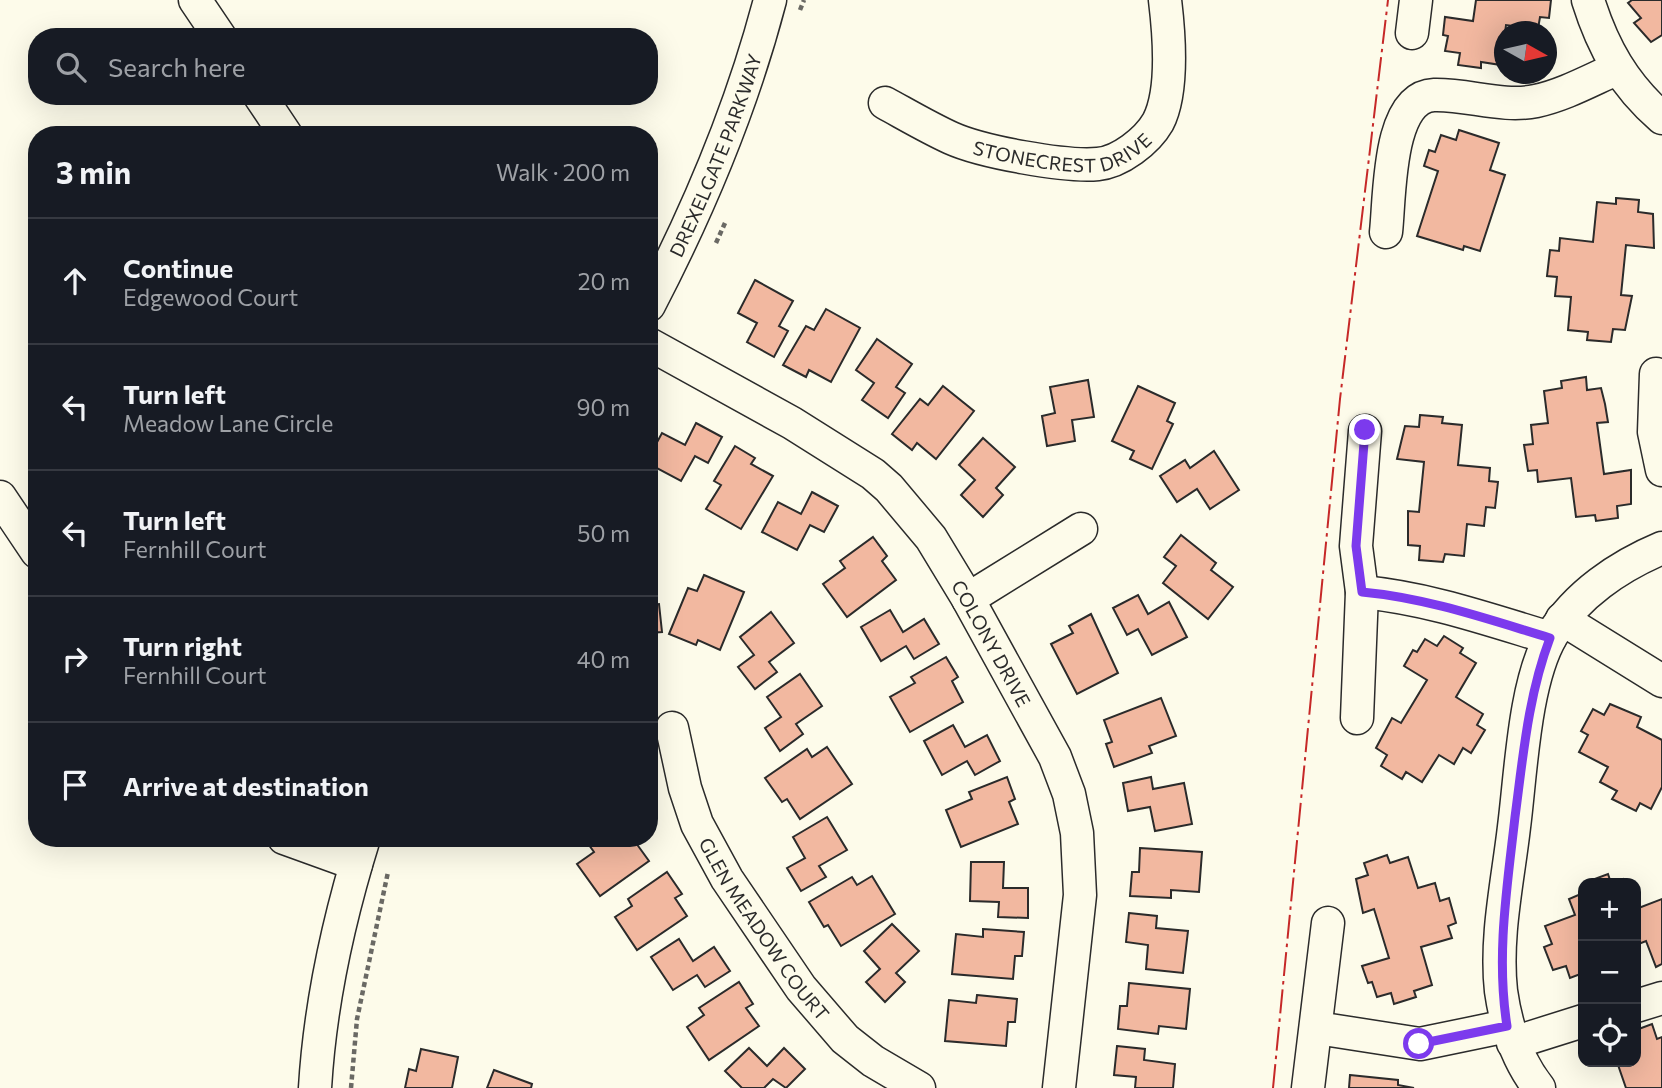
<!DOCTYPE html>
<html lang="en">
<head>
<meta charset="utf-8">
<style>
	:root { --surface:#171b24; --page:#20242c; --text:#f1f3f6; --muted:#9ea1a6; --line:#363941 }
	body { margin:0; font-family:Commissioner,sans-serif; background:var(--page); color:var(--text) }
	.controls { position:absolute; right:21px; bottom:21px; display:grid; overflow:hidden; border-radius:14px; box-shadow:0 7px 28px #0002 }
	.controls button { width:63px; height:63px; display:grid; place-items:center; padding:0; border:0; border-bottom:2px solid var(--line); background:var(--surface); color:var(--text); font:35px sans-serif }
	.compass { position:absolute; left:1494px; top:21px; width:63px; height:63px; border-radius:50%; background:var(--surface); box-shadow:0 7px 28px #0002; rotate:98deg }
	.stop { position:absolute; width:21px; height:21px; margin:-16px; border:5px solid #7c3aed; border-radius:50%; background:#fff }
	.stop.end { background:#7c3aed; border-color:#fff; box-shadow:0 2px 7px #0008 }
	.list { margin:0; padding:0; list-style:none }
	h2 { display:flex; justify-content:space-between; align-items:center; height:91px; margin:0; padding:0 28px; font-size:30px }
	h2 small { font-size:23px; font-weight:400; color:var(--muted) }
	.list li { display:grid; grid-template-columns:46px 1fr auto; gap:21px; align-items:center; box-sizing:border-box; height:126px; padding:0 28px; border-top:2px solid var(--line) }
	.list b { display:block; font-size:26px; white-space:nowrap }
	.list p { margin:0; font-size:23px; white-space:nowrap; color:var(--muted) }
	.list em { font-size:23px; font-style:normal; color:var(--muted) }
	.icon { flex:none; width:38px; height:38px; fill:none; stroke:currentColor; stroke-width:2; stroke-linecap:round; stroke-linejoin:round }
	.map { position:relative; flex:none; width:1662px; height:1088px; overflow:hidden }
	.search { position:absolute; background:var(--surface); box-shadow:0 7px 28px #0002; left:28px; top:28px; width:630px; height:77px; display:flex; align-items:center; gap:18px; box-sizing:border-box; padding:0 24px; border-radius:28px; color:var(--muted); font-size:26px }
	.panel { position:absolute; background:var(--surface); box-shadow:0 7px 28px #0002; left:28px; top:126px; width:630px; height:721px; border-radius:28px }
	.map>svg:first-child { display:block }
</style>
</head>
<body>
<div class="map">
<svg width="1662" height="1088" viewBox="0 0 1662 1088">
	<rect width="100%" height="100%" fill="#fdfbea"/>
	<g fill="#f2b8a0" stroke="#2b2b2b" stroke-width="2">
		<polygon points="1476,0 1551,0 1549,18 1540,17 1538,29 1506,25 1501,65 1481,62 1481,68 1458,65 1460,53 1445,51 1448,36 1443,35 1445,17 1473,21"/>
		<polygon points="1632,0 1662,0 1662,35 1651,42 1634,23 1641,18 1628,3"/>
		<polygon points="1459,130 1499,143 1490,170 1505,175 1480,251 1464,246 1463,250 1417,236 1438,171 1424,166 1429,150 1435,152 1441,135 1456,140"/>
		<polygon points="1616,198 1639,200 1638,212 1653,214 1654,248 1626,245 1621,295 1632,296 1625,330 1613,329 1611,342 1587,340 1588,332 1568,330 1571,297 1555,296 1557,277 1547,276 1550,250 1559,251 1560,238 1593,242 1597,202 1616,204"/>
		<polygon points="755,280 793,301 779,326 788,331 774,357 747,342 757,323 738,313"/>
		<polygon points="826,309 860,328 831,382 809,370 806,377 783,365 806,326 814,330"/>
		<polygon points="877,339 912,364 896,387 905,393 888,418 862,400 874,383 856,370"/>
		<polygon points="1586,377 1587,390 1601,388 1605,404 1608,422 1597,423 1604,474 1631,470 1631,504 1617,506 1618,518 1596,521 1595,515 1576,517 1571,478 1538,482 1537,470 1528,471 1524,445 1533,444 1531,425 1548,423 1544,391 1562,388 1561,381"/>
		<polygon points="1088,380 1094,417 1072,420 1075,441 1047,446 1042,416 1055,413 1050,387"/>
		<polygon points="943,386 974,411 936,459 917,443 912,450 892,434 920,399 928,405"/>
		<polygon points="1138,386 1175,403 1167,421 1173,424 1152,469 1130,459 1134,451 1112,441"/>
		<polygon points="1420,415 1443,417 1442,423 1462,425 1458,465 1490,468 1489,481 1498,482 1495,508 1486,507 1484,526 1467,524 1464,556 1445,554 1443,562 1419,560 1420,546 1408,545 1408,511 1419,512 1424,462 1397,459 1405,426 1419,427"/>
		<polygon points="696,423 722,437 708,463 695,456 681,481 649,464 649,457 662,433 685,445"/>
		<polygon points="983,438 1015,467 996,488 1003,495 983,517 961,495 975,480 959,465"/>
		<polygon points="735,446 755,458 751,464 773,476 741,529 706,509 721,485 714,481"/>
		<polygon points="1214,451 1239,490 1210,509 1197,489 1177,502 1160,476 1185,460 1190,468"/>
		<polygon points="812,492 838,506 824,532 810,525 797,550 762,532 778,502 801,514"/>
		<polygon points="1181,535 1216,563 1211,570 1233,587 1208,619 1163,583 1176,566 1164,557"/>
		<polygon points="873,537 887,556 882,561 896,580 847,617 823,584 845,568 840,561"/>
		<polygon points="704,575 744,592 720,650 698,640 696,645 669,634 688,588 697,591"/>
		<polygon points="1138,595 1148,614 1169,602 1187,637 1152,655 1138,629 1127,635 1113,608"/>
		<polygon points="659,604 662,632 649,633 649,605"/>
		<polygon points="890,610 903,632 924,619 939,644 914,659 906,646 881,661 861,627"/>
		<polygon points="771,612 794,643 769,662 777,672 755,689 738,667 754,655 740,637"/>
		<polygon points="1091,614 1118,673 1077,694 1051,644 1073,633 1069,626"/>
		<polygon points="1444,636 1463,648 1460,653 1476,663 1456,697 1483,714 1477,725 1485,730 1471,753 1463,748 1454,764 1439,755 1422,782 1406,772 1402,779 1381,766 1387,755 1376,748 1392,718 1401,723 1427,680 1404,666 1413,650 1417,652 1425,639 1437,646"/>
		<polygon points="946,657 958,677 952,681 963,702 910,732 890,697 915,683 911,677"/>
		<polygon points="800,674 822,706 796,724 803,734 780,751 765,728 781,717 767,697"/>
		<polygon points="1161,698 1176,736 1149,746 1152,753 1114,767 1106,744 1112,742 1104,720"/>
		<polygon points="1610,704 1641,717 1637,727 1662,740 1662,787 1651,809 1640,803 1636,811 1612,799 1617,791 1600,782 1608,767 1579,752 1588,735 1581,731 1593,709 1604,715"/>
		<polygon points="953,725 965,747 987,735 1000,761 975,775 967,761 942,775 924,741"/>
		<polygon points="827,747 852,784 800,819 787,799 782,802 765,778 807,749 812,757"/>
		<polygon points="1007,777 1015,799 1009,802 1018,824 961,847 946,810 972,799 969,792"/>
		<polygon points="1151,777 1153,789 1184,783 1192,824 1155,831 1150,807 1128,811 1123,783"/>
		<polygon points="827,817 847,850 819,866 826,877 801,891 787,868 805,858 793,837"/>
		<polygon points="599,838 642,838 636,843 649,861 600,896 577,864 594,852 589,845"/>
		<polygon points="1140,848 1202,852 1199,892 1171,890 1171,898 1130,896 1132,872 1139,872"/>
		<polygon points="1387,855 1390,863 1408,857 1418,888 1435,883 1440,901 1449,898 1456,923 1448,926 1452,938 1421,947 1432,985 1414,991 1416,997 1394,1004 1391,993 1377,997 1372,982 1368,983 1362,966 1389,958 1374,909 1363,913 1356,879 1368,875 1364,863"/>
		<polygon points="971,862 1004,862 1003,888 1028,888 1028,918 998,917 999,902 970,901"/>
		<polygon points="667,872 682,894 675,898 687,916 637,950 615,917 632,906 628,899"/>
		<polygon points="1608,874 1611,883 1623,879 1625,883 1584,883"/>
		<polygon points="872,876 895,914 841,946 828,925 824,927 809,902 852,877 857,885"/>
		<polygon points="1583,893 1583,973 1570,978 1566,966 1553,970 1544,947 1552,944 1545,926 1575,915 1569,899"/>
		<polygon points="1662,899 1662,964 1656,967 1646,941 1636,945 1636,909"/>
		<polygon points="1129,913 1157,916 1156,928 1188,931 1183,973 1146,969 1148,945 1126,942"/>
		<polygon points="892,924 919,951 896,973 905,982 885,1002 866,982 880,969 864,951"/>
		<polygon points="983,929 1024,932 1022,956 1015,956 1013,979 952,974 956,934 983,937"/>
		<polygon points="679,939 693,961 714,947 730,971 705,987 697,975 673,990 651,957"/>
		<polygon points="739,982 753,1004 746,1008 759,1026 709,1060 687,1027 704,1015 699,1008"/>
		<polygon points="1129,983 1190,989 1186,1029 1159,1026 1158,1034 1118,1029 1120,1006 1127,1006"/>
		<polygon points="977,995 1017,999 1015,1022 1008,1022 1006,1046 945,1041 949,1000 976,1003"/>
		<polygon points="1652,1024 1657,1039 1662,1037 1662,1088 1626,1088 1617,1062 1636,1062 1636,1030"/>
		<polygon points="1117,1046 1145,1049 1144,1060 1175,1064 1173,1088 1135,1088 1136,1077 1114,1075"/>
		<polygon points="749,1048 767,1066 784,1048 805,1069 786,1088 773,1079 764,1088 742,1088 725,1071"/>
		<polygon points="421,1049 458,1057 452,1088 405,1088 409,1069 416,1071"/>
		<polygon points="494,1070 532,1084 531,1088 487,1088"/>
		<polygon points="1350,1075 1398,1080 1398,1085 1414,1088 1349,1088"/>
	</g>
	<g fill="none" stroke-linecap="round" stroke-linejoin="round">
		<defs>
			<g id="minor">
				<polyline points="195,0 220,37"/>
				<path d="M1588 0C1603 48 1624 85 1662 118"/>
				<polyline points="1412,33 1416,0"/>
				<polyline points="260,96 286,135"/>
				<path id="s1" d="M885 103C907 115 929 128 951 138 982 152 1065 167 1098 164 1120 162 1147 141 1158 122 1174 91 1169 33 1165 0"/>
				<path d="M1386 232C1390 198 1387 97 1434 95 1468 94 1502 108 1536 101 1564 95 1591 80 1616 69"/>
				<path id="s2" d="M649 305C700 207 742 107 770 0"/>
				<path id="s3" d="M649 344 792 423 873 474 889 488 931 538 968 599 1055 757 1069 794 1077 833 1080 895 1059 1088"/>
				<polyline points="1656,374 1654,432 1662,470"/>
				<polyline points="0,497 37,552"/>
				<path d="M1362 592C1427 598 1487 619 1550 638"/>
				<polyline points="968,599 1081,529"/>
				<polyline points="1562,619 1662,681"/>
				<polyline points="1357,718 1362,592 1356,546 1365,431"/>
				<path id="s4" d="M672 728 685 788 697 824 727 879 801 988 845 1039 873 1061 919 1088"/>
				<polyline points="284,838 356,864"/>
				<polyline points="1636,1006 1662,998"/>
				<polyline points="1317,1028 1420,1044 1507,1026"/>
				<polyline points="1513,1043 1583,1021"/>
				<path d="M315 1088C320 1004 339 918 364 838"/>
				<polyline points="1308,1088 1328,923"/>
				<path d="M1539 1088C1517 1060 1506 1026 1501 991 1495 937 1508 880 1514 827 1521 773 1524 682 1552 635 1576 595 1619 566 1662 548"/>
			</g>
		</defs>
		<use href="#minor" stroke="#2b2b2b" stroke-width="35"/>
		<g stroke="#6a6964" stroke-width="4.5" stroke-dasharray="5 3.5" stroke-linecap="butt">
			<polyline points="800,10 804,0"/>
			<polyline points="716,243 725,223"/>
			<polyline points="351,1088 357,1019 388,872"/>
		</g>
		<use href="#minor" stroke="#fdfbea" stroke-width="32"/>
		<polyline stroke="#c62828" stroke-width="2" stroke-dasharray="24 5 3.5 5" stroke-linecap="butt" points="1273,1088 1340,399 1388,0"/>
	</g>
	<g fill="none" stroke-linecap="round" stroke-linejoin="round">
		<path stroke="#7c3aed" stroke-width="9" d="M1365 430 1356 546 1362 592C1427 598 1487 619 1550 638 1528 696 1523 757 1515 817 1507 888 1496 956 1507 1026L1419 1044"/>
	</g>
	<g text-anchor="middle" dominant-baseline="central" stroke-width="5" stroke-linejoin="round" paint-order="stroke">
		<g font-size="19" fill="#2b2b2b" stroke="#fdfbea">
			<text stroke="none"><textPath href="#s1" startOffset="191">STONECREST DRIVE</textPath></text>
			<text stroke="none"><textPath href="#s2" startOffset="164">DREXELGATE PARKWAY</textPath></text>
			<text stroke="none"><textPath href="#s3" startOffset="467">COLONY DRIVE</textPath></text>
			<text stroke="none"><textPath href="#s4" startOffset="224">GLEN MEADOW COURT</textPath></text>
		</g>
	</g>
</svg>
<div class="controls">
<button>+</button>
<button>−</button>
<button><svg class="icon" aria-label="locate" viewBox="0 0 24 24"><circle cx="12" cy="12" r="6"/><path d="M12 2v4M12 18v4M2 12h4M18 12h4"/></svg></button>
</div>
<svg class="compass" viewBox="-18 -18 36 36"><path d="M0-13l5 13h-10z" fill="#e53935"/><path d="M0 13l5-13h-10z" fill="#9ea1a6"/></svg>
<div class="stop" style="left:1419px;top:1044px"></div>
<div class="stop end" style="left:1365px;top:430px"></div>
<div class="search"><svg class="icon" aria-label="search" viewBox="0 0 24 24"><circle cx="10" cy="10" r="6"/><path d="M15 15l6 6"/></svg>Search here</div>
<section class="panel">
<h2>3 min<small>Walk · 200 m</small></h2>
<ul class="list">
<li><svg class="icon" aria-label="ahead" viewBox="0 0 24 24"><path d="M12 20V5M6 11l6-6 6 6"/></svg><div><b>Continue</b><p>Edgewood Court</p></div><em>20 m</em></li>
<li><svg class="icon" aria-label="left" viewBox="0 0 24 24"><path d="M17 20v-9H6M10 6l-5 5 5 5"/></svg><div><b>Turn left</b><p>Meadow Lane Circle</p></div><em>90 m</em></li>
<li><svg class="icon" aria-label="left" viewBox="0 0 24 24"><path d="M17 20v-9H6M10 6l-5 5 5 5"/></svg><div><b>Turn left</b><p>Fernhill Court</p></div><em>50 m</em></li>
<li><svg class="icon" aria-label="right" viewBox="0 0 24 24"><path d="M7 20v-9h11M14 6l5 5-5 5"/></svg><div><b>Turn right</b><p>Fernhill Court</p></div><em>40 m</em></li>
<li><svg class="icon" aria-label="arrive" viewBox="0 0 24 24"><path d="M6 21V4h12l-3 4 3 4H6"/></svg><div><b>Arrive at destination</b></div></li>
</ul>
</section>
</div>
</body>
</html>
